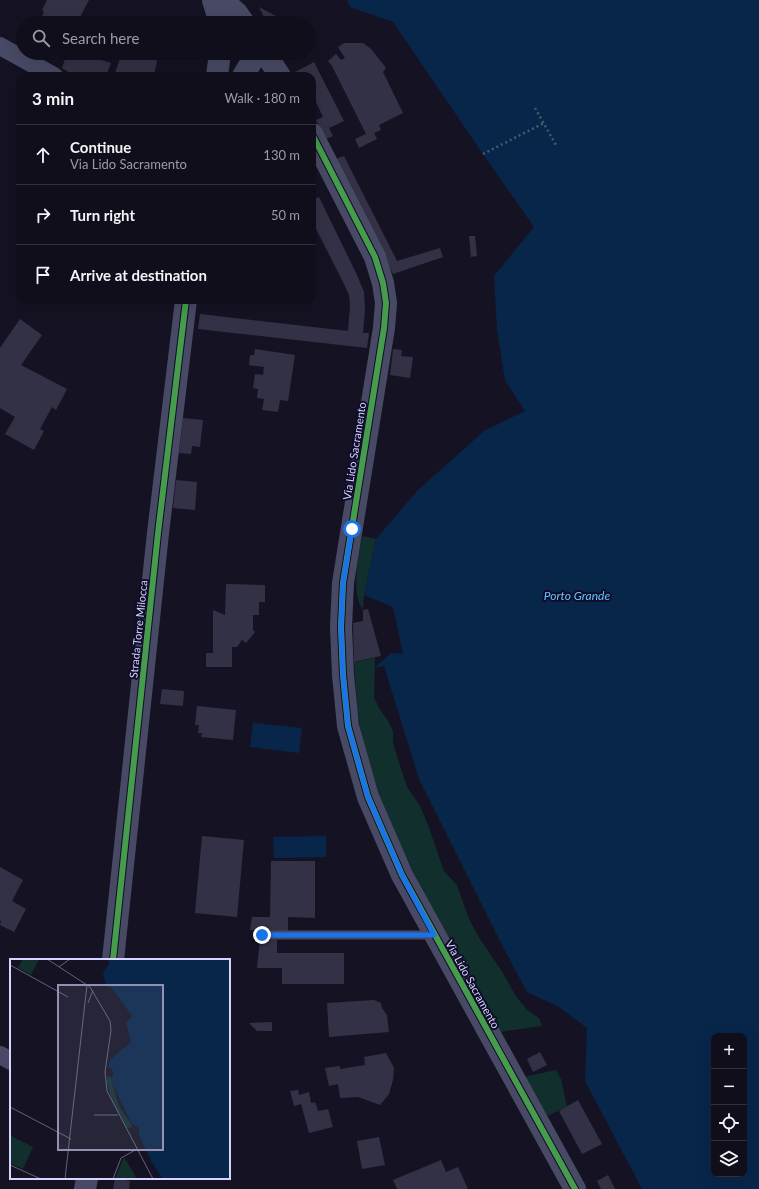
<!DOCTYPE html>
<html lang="en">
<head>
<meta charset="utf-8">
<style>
	:root { --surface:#100e1a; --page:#191723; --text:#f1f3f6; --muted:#9c9ca2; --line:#302e39 }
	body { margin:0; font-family:Lato,sans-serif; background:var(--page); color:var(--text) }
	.controls { position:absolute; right:12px; bottom:12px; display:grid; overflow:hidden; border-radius:8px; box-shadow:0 4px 16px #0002 }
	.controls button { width:36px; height:36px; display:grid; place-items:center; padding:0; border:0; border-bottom:1px solid var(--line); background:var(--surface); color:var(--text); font:20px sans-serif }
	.stop { position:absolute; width:12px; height:12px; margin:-9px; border:3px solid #1a73e8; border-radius:50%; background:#fff }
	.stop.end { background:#1a73e8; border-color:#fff; box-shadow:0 1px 4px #0008 }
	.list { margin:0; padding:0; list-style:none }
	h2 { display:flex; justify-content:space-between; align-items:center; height:52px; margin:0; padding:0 16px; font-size:17px }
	h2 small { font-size:13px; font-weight:400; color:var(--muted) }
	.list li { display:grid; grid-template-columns:26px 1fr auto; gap:12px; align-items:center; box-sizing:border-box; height:60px; padding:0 16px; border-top:1px solid var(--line) }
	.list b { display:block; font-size:15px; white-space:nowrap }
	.list p { margin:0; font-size:13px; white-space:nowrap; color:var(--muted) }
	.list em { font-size:13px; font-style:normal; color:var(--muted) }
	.icon { flex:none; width:22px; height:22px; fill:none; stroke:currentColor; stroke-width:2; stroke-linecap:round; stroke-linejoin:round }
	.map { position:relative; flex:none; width:759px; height:1189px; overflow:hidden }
	.search { position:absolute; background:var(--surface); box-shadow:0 4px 16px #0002; left:16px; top:16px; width:300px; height:44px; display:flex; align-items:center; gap:10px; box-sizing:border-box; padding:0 14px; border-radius:22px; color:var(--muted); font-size:15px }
	.panel { position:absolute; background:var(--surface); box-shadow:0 4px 16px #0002; left:16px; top:72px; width:300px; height:232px; border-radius:12px }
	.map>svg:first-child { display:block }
</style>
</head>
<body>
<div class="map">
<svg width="759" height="1189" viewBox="0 0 759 1189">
	<rect width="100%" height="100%" fill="#151323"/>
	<g fill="#112f2d">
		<path d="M363 536 376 539 364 595 363 610C361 607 359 603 358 599 354 582 358 553 363 536Z"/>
		<polygon points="375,658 374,697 379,708 388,721 393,731 393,743 400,766 407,787 420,806 428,825 444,871 457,885 469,919 478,936 501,970 516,996 527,1010 539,1018 542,1026 500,1032 460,956 424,894 391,826 379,799 362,740 357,706 354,662"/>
		<polygon points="556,1070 561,1079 567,1107 547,1116 524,1077"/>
	</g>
	<g fill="#08264a" fill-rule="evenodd">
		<path d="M347 0H759V1189H642L585 1081 587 1028 559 1007 527 992 502 945 419 779 384 666 374 668 391 653 403 654 393 607 364 595 376 539 418 490 484 431 525 411 505 380 497 330 494 276 534 227 483 154 393 22 350 7ZM714 1036H744V1174H714Z"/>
		<polygon points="253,723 302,728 299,753 250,747"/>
		<polygon points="326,836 326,857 274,858 273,837"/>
	</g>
	<g fill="#333145">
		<polygon points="47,0 89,0 77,23 44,23 46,20 41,18 44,12 42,10"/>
		<polygon points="259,7 289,23 267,23"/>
		<polygon points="309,36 315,43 309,47"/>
		<polygon points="344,43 363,43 371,49 386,68 383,72 403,113 379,125 381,130 374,133 377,139 359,148 355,139 366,134 332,66 328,61 336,54 341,60 345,58 338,47"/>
		<polygon points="67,53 84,60 87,53 92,53 99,56 98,59 111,63 106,76 75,76 62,68"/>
		<polygon points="122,53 153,53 157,62 154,75 114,76"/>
		<polygon points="283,53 296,53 286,60"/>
		<polygon points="314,62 344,121 329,128 333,136 326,139 316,120 323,117 316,102 312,104 312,76 294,76 293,73"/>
		<polygon points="344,156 397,261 440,248 443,257 393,274 336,159"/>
		<polygon points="319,197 357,275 364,292 365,310 363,333 369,333 367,348 198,329 200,314 348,331 350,306 349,295 344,284 312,221 312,200"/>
		<polygon points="469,236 475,236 477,256 471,257"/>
		<polygon points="20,319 42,335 21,365 67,389 56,410 52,407 40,429 44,431 34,450 5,434 15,417 0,408 0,348"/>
		<polygon points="255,349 295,355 288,401 280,400 278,412 262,410 264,399 257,398 258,389 253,388 255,374 263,375 264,367 249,365 250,355 254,355"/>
		<polygon points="393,349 402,350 401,356 413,357 410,378 390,375"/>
		<polygon points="183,418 203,420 200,447 192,446 191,454 179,453"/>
		<polygon points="176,480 197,482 195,510 173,508"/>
		<polygon points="226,584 265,585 265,602 259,602 259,615 253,615 253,630 255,632 246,643 242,640 237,647 232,647 232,667 206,667 206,653 213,653 213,610 225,615"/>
		<polygon points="368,609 381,656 354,662 353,623 363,621 363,610"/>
		<polygon points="162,689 184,691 183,706 160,704"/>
		<polygon points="197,706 236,710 233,740 201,737 202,733 198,733 199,725 195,725"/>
		<polygon points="202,836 244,840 237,917 195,913"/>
		<polygon points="271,861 315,861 315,918 288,917 288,931 250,930 252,917 270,917"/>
		<polygon points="0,867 23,880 12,901 26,909 14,932 0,925 1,921 0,920"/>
		<polygon points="260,939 277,940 277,953 344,953 344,984 282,984 282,968 257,968"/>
		<polygon points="374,1000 381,1003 382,1008 387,1015 389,1032 329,1037 327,1003"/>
		<polygon points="272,1022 272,1031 257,1031 249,1023"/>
		<polygon points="540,1052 547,1065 533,1072 527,1059"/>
		<polygon points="386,1053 394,1068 393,1080 389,1094 380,1105 358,1097 340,1098 338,1084 329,1086 325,1068 340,1066 340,1069 365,1065 364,1057"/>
		<polygon points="298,1090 299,1095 309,1092 311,1103 315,1102 318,1111 328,1109 333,1127 309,1133 301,1104 294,1106 290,1091"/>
		<polygon points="578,1100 602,1144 582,1154 559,1111"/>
		<polygon points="379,1137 385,1165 362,1169 357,1141"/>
		<polygon points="441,1160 446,1172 458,1167 468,1189 397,1189 393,1180"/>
		<polygon points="608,1175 615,1189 601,1189 597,1181"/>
		<polygon points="115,1178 130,1181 129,1189 113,1189"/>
	</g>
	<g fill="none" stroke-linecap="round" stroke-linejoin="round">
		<g stroke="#475b6a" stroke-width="2.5" stroke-dasharray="2 3" stroke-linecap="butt">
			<polyline points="535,108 556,145"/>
			<polyline points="483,154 544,123"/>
		</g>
		<polyline stroke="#484964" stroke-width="9" points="262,935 433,935"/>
		<g stroke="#484964" stroke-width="18">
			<polyline points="0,46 54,76"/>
			<polyline points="0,1055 11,1061"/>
		</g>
		<g stroke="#484964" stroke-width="22">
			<polyline points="213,0 220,23"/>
			<polyline points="222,0 237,13 244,23"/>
			<polyline points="265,53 280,76"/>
			<polyline points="217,76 220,53"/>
			<polyline points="243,76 252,61 253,53"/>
			<polyline points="312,134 375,257 383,283 386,303 384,328 343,583 341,627 343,675 348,726 368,797 402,875 575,1189"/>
			<polyline points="113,960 158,533 186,300"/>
			<polyline points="85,1189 87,1178"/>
		</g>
		<defs>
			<g id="cycleway">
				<polyline points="312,134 375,257 383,283 386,303 384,328 343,583 341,627 343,675 348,726 368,797 402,875 575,1189"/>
				<polyline points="113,960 158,533 186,300"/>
			</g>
		</defs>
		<use href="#cycleway" stroke="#0f0d29" stroke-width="8"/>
		<use href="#cycleway" stroke="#469c4c" stroke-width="6"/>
	</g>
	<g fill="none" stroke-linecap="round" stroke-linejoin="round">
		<polyline stroke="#1a73e8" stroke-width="5" points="262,935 434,935 402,875 368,797 348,726 343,675 341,627 343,583 352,529"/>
	</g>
	<g text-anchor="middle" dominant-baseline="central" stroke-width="4" stroke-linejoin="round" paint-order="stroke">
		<g font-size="11" fill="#d6d5ff" stroke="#0f0d29">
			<text transform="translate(354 451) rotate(-81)">Via Lido Sacramento</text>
			<text transform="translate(138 629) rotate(-84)">Strada Torre Milocca</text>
			<text transform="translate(473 984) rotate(61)">Via Lido Sacramento</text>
		</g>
		<g font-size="12" font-style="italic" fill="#63c6ff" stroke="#0f0d29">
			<text x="577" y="595">Porto Grande</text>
		</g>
	</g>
	<g transform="translate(10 959)">
		<rect width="220" height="220" fill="#151323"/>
		<path d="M13 0H29L21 16 8 9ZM100 117 109 147 123 168 117 169 102 141 97 124V118ZM1 177 23 188 13 210 0 204ZM114 198 126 218 125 220H105Z" fill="#112f2d"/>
		<path d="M98 0H220V220H153L141 202 129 176V169L121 164 100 119 104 116 102 110 98 108 100 101 121 83 116 64 122 57 102 29 96 27 93 14 99 5Z" fill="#08264a"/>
		<path fill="none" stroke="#62617b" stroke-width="1" d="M37 0 80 28 100 62 101 71 95 113 97 132 143 220M0 6 58 38M49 8 60 0M78 44 83 31M0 148 61 180M84 156H108M0 206 31 220M55 220 77 26M103 220 111 199 127 190"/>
		<path fill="#9291b2" fill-opacity="0.15" stroke="#9291b2" stroke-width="2" d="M48 26H153V191H48Z"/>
		<rect width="220" height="220" fill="none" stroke="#d6d5ff" stroke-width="2"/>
	</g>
</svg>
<div class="controls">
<button>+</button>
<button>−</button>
<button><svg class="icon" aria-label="locate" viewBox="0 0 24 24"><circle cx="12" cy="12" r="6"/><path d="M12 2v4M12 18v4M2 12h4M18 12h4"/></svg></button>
<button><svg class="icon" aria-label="layers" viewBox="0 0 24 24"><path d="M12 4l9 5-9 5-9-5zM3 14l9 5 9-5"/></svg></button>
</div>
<div class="stop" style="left:352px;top:529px"></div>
<div class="stop end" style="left:262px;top:935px"></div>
<div class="search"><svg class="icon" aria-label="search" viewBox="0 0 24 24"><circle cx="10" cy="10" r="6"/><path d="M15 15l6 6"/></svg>Search here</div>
<section class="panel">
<h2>3 min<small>Walk · 180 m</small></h2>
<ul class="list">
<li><svg class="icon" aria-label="ahead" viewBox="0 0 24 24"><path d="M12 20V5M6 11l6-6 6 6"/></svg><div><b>Continue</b><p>Via Lido Sacramento</p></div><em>130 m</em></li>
<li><svg class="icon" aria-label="right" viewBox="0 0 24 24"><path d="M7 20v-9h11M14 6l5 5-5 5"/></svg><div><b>Turn right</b></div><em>50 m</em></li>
<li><svg class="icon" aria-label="arrive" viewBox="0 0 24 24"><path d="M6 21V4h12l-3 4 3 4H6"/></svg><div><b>Arrive at destination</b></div></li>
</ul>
</section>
</div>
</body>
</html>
